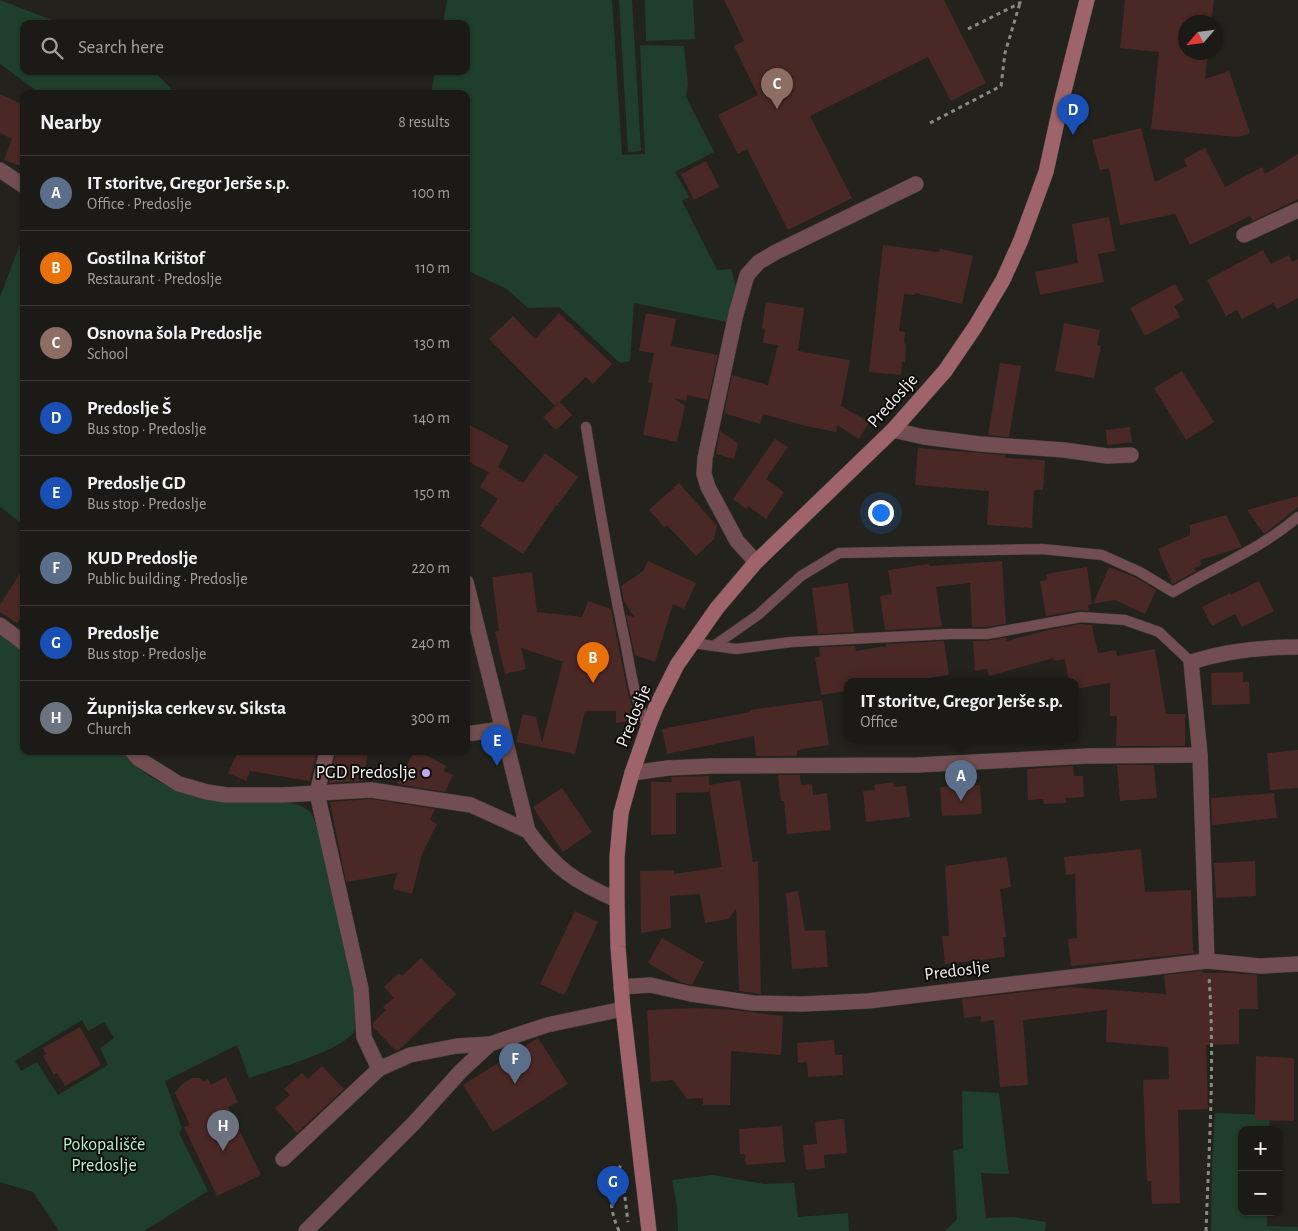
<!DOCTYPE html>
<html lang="en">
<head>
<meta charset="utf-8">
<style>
	:root { --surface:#1b1a16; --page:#24231f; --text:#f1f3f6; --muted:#a0a1a1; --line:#393835; --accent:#1a73e8 }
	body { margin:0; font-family:"Alegreya Sans",sans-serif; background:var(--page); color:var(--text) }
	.controls { position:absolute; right:15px; bottom:15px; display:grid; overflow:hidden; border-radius:10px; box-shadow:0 1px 4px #0004 }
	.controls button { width:45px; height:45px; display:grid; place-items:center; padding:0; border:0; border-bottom:1px solid var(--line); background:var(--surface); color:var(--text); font:25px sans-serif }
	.compass { position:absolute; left:1178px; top:15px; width:45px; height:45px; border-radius:50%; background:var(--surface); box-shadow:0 1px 4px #0004; rotate:242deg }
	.you { position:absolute; left:880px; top:512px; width:18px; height:18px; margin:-12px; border:4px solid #fff; border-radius:50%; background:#1a73e8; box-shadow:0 0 0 8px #1a73e833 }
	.badge { display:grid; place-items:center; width:32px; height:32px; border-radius:50%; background:var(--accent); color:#fff; font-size:16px; font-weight:700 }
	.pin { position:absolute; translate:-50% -41px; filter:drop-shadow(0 1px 2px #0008) }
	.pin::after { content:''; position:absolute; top:26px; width:18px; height:15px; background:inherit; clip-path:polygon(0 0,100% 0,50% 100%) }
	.popup { position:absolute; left:844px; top:678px; width:235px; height:65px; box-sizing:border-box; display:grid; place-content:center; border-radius:10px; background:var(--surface); filter:drop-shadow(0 1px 4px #0005); font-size:16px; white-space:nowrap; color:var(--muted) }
	.popup b { font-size:19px; color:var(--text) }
	.popup::after { content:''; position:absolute; left:50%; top:100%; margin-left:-10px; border:10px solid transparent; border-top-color:var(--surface) }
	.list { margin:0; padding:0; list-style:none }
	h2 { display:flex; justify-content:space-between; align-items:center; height:65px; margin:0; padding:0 20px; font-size:21px }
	h2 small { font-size:16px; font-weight:400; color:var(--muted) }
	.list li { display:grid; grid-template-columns:32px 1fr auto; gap:15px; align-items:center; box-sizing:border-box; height:75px; padding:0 20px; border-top:1px solid var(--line) }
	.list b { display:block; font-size:19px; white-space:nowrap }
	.list p { margin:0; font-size:16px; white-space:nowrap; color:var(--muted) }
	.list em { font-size:16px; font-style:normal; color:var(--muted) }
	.icon { flex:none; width:28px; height:28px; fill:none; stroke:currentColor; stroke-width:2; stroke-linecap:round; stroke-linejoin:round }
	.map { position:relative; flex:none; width:1298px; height:1231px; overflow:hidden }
	.search { position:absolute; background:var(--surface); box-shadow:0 1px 4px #0004; left:20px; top:20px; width:450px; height:55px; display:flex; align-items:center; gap:12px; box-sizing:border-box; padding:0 18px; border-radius:10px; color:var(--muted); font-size:19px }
	.panel { position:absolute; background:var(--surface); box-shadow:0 1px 4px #0004; left:20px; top:90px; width:450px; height:665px; border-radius:10px }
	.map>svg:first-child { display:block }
</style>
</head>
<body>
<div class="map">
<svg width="1298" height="1231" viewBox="0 0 1298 1231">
	<rect width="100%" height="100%" fill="#24221d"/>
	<g fill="#1f3e2c" fill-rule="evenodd">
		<polygon points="0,0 62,24 24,24 24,71 154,71 176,94 41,94 0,64"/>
		<polygon points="447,0 612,0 622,155 645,154 640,45 684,46 688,84 686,97 714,152 675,172 689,197 682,201 717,270 731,269 736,286 727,322 634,303 630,361 620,363 559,307 528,308 507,289 466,270 466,94 431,94 435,71 466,71 466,24 443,24"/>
		<polygon points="619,0 632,0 641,151 628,152"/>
		<polygon points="645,0 693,0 695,39 646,41"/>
		<polygon points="24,234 24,525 0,507 0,297"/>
		<path d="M0 632 24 653V751H121C135 766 154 782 174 788 191 794 212 799 230 800 250 803 286 799 303 807 310 810 312 814 315 821 323 854 368 1012 353 1033 341 1051 271 1070 249 1078L237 1045 165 1081 182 1128 179 1133 208 1191 144 1231H59L33 1192 0 1182ZM82 1020 88 1031 104 1022 114 1038 100 1048 108 1065 58 1095 37 1062 21 1071 15 1061Z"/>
		<polygon points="962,1091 999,1093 1009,1174 981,1173 986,1218 1014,1217 1046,1222 1045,1231 945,1231 957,1219 953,1151 963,1148"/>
		<polygon points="1215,1113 1270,1115 1269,1130 1242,1130 1242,1212 1267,1212 1267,1226 1298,1227 1298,1231 1211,1231 1212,1164"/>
		<polygon points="713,1175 764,1184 794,1183 798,1217 848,1213 849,1231 678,1231 677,1206 672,1180"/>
	</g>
	<g fill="#4a2826">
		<polygon points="724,0 944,0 986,83 951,101 928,57 810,116 852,198 788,230 747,149 738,154 718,115 758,95 734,46 744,41"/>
		<polygon points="1125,0 1214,0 1211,22 1186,22 1186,52 1208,52 1205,79 1229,71 1250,133 1238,137 1151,129 1159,52 1120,48"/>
		<polygon points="0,94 24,105 24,167 4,160 12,139 0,133"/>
		<polygon points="1141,128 1155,182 1187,166 1184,159 1205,148 1225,187 1262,167 1265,174 1298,154 1298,199 1253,221 1250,216 1190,245 1175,214 1120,225 1109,168 1100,170 1092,140"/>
		<polygon points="706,161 719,187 694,200 681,174"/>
		<polygon points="1109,217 1115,251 1098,254 1104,282 1040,295 1035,272 1078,263 1072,224"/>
		<polygon points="883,245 939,252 940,249 973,256 962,304 915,293 915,295 904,294 899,331 905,332 904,343 906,344 905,362 902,362 901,375 869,372"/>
		<polygon points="1263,250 1271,264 1289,255 1292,262 1298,259 1298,298 1277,309 1273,303 1242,319 1237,310 1226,316 1207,280"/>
		<polygon points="1175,284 1184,300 1174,306 1180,317 1145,336 1130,308"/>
		<polygon points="766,302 804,308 798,351 850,360 841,406 869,422 859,439 837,425 836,432 806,426 763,414 760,424 724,413 732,375 768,385 778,345 763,343 765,329 762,328"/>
		<polygon points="559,313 612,364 593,384 586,377 555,406 489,339 513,316 535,339"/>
		<polygon points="646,313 676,319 671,346 718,355 708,400 687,395 686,401 673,398 685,406 677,442 643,435 653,383 648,382 654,353 639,351"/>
		<polygon points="1064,323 1100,330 1097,345 1101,346 1094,378 1055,371"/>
		<polygon points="1000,363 1021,366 1009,437 988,435"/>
		<polygon points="1182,371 1214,422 1186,440 1154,388"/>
		<polygon points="560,402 572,415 556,430 543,417"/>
		<polygon points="466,423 509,446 498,467 523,483 545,453 578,477 557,506 556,505 523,554 480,526 498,499 480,487 489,472 466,461"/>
		<polygon points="1130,427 1132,442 1107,445 1106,430"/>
		<polygon points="720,431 738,443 734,459 716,454"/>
		<polygon points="775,439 788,447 766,479 784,492 766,519 748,506 746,509 733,499"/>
		<polygon points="918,448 1006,455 1005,458 1045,460 1043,490 1034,490 1032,528 987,525 989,491 915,485"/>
		<polygon points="679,483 717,526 714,539 696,556 667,525 664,527 649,510"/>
		<polygon points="1298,496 1298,507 1264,534 1247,510"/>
		<polygon points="1226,515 1242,547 1200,560 1201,565 1194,568 1196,571 1173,584 1172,583 1158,549 1190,535 1190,525"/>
		<polygon points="648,561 696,583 684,609 673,604 655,662 635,655 626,615 634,617 624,601 621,586 643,571"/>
		<polygon points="1002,561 1006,624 986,627 972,627 970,583 936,587 942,627 885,630 880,596 892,594 888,570 929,564 929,566"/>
		<polygon points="24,567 24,612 17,623 0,612 0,605"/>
		<polygon points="1087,567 1092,604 1088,605 1089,611 1080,610 1046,616 1040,581 1047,580 1046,574"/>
		<polygon points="1109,567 1137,578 1156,590 1145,614 1115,600 1093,604"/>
		<polygon points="532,572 537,612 582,617 588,601 611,609 627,689 636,720 616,723 616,711 585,711 575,754 516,742 523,714 536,717 542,743 563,661 560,661 521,648 526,669 505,674 495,632 499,631 492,577"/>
		<polygon points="1259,581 1274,611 1242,627 1235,614 1212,626 1202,607 1230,593 1231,595"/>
		<polygon points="848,583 854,632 818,634 812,588"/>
		<polygon points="1081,624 1092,625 1098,653 1116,650 1117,656 1155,649 1166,714 1185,714 1185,746 1116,746 1117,716 1110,716 1110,683 1075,689 1075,682 1069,682 1065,659 1054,661 1053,658 989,676 987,669 975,671 973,641 988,641 1006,637 1007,641 1048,630"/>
		<polygon points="944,641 949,675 901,682 847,682 847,691 821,695 815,657 820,656 819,647 855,646 856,651 886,646 886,644"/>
		<polygon points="1243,672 1243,682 1249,682 1250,704 1212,705 1211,673"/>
		<polygon points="822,700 829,745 797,750 797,756 756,756 754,736 667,754 662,729 750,712 750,710"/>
		<polygon points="1298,750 1298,788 1270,790 1267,753"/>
		<polygon points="238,751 317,751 310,781 250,771 246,781 228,773"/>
		<polygon points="336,751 368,751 363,781 329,783"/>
		<polygon points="414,751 418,751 446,766 444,771 453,775 445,792 397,784"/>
		<polygon points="1117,765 1154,765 1157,798 1120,801"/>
		<polygon points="1073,766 1074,776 1083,776 1084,797 1066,798 1066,803 1044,804 1043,799 1028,800 1027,769"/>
		<polygon points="778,775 800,775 801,785 812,784 813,795 827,793 831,830 787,834 784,801 781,801"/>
		<polygon points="709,776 709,785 740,780 753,862 758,861 761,994 739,991 736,908 729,919 705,923 700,894 670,896 671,928 641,933 640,871 674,870 674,874 722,867 709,787 709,792 676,793 676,834 651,835 651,782 672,782 671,777"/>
		<polygon points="893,782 894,787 906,786 910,817 866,822 863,791 875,790 874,785"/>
		<polygon points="980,785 982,814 942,816 940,787"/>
		<polygon points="562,788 592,832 563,852 533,807"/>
		<polygon points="1274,793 1277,818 1212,825 1211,798"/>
		<polygon points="371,799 435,809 430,820 437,824 422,854 412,894 393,889 397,873 346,882 330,802"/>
		<polygon points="1141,849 1145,892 1191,890 1193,950 1195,953 1071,966 1068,939 1077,938 1075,874 1066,875 1064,857"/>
		<polygon points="1007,857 1011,887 1000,889 1006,937 1003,937 1005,957 945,964 942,936 949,936 945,866"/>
		<polygon points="1255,861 1256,896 1216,898 1214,863"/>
		<polygon points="798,891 805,931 825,930 828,967 792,969 786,893"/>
		<polygon points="575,911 598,922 564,995 540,984"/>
		<polygon points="662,938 704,962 692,985 680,982 648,963"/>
		<polygon points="421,958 456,994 400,1049 396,1051 373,1027 373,1023 386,1010 383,1007 394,998 384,987 399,973 402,976"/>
		<polygon points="1202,971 1203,973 1231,973 1257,975 1258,1009 1239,1009 1239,1044 1206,1045 1208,1109 1178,1110 1180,1203 1152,1204 1151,1181 1147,1181 1143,1080 1169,1079 1168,1047 1106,1042 1107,1010 1023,1020 1028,1085 1000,1087 994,1020 981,1022 981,1016 964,1018 962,999 1069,987 1166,994 1164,975"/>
		<polygon points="694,1008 734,1010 783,1016 781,1055 731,1051 730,1105 703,1105 703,1098 687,1099 673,1080 651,1082 647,1010"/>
		<polygon points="80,1027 101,1065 65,1086 57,1073 54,1075 43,1056 46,1054 43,1048"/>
		<polygon points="538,1038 568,1084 493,1132 463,1085"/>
		<polygon points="834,1040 835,1055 842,1055 843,1075 808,1077 807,1062 798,1063 797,1043"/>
		<polygon points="1256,1056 1294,1058 1294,1121 1255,1120"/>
		<polygon points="322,1066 344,1089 297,1133 275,1108 290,1095 284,1089 302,1073 308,1079"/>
		<polygon points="226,1077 238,1102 228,1107 261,1175 217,1196 184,1127 190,1125 175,1093 182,1084 193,1078 199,1078 204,1081 208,1079 211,1085"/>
		<polygon points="844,1119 847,1153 824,1155 825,1168 806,1170 803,1145 817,1144 815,1122"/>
		<polygon points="782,1126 785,1162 746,1165 745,1154 740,1154 739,1129"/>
	</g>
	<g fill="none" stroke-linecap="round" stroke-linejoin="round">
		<defs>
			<g id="lane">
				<path d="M586 427C598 500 610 573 626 646 631 673 635 702 648 727"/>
				<polyline points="693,643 736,649 791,642 949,634 987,634 1081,617 1125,620 1159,632 1191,662"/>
				<path d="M715 645 758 615 801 576 839 553 1042 549 1102 555 1140 572 1173 592C1215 567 1262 548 1298 517"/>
			</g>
			<g id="street">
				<polyline points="0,170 24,186"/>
				<polyline points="1244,235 1298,210"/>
				<polyline points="893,430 924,437 980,444 1064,450 1107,456 1131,455"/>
				<polyline points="756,562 737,541 708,487 704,474 705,458 736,314 747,275 759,262 776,252 916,184"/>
				<path d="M466 582 528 831C555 868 575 882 617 900"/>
				<polyline points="0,625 24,643"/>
				<polyline points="466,734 502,729"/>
				<polyline points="132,751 139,759 179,784 207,792 226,795 283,795 371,790 471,805 528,831"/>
				<polyline points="327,751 317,793 361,989 364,1037 379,1069 410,1055 457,1046 490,1044"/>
				<polyline points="632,773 668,768 712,766 917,765 1088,756 1200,755"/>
				<path d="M1207 961 1200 755 1191 662C1225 651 1262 647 1298 647"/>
				<polyline points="621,987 650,985 691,994 753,1003 802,1004 868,1001 1207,961 1260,966 1298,964"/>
				<polyline points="283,1159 379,1069"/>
				<polyline points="306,1231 414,1123 461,1071 490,1044 547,1025 623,1009"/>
			</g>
			<polyline id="secondary" points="649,1231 623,1009 618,947 617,900 617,857 621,813 632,773 648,727 656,707 677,665 717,608 756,562 893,430 945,371 975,327 1003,280 1021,240 1046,172 1062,99 1087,0"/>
		</defs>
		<use href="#lane" stroke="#413f3b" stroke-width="11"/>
		<use href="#street" stroke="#413f3b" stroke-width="16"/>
		<use href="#secondary" stroke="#413f3b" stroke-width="16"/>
		<g stroke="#8a8985" stroke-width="3" stroke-dasharray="4 4" stroke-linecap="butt">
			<polyline points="968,29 1020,3 1020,0"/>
			<polyline points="930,123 1001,86 1005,53 1020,3"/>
			<polyline points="623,1181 628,1222"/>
			<path d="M619 1231C607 1204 610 1189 622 1162"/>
			<path d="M1206 1231C1209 1146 1215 1061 1209 977"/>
		</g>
		<use href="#lane" stroke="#724d51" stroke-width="10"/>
		<use href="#street" stroke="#724d51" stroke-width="15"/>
		<use href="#secondary" stroke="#9f646b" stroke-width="15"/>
	</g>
	<circle fill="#c0a8f3" stroke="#0c0b09" stroke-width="2" cx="426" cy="773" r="5"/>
	<g text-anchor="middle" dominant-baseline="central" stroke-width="4" stroke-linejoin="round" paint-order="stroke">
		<g font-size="18" fill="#f5f4f1" stroke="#0c0b09">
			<text transform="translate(893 401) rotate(-48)">Predoslje</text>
			<text transform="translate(634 716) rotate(-68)">Predoslje</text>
			<text transform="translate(957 971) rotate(-7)">Predoslje</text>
		</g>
		<g font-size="18" fill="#f5f4f1" stroke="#0c0b09" text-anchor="end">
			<text x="416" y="773">PGD Predoslje</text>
		</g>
		<g font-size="18" fill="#b6f4cd" stroke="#0c0b09">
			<text x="104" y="1145">Pokopališče<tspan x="104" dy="21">Predoslje</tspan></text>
		</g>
	</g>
</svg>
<div class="controls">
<button>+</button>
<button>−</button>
</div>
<svg class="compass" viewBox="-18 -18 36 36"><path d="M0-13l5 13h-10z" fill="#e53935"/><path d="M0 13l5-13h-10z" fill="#a0a1a1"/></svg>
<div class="you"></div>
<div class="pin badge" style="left:961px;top:801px;background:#5c6f8a">A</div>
<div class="popup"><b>IT storitve, Gregor Jerše s.p.</b>Office</div>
<div class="pin badge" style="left:593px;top:683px;background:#e8710a">B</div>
<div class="pin badge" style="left:777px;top:109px;background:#8d6e63">C</div>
<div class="pin badge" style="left:1073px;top:135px;background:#1a4fb4">D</div>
<div class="pin badge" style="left:497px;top:766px;background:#1a4fb4">E</div>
<div class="pin badge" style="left:515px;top:1084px;background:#5c6f8a">F</div>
<div class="pin badge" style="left:613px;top:1207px;background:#1a4fb4">G</div>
<div class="pin badge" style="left:223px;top:1151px;background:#6b7280">H</div>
<div class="search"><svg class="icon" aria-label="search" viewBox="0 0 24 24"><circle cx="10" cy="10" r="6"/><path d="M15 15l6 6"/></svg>Search here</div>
<section class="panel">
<h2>Nearby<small>8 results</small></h2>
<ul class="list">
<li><span class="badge" style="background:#5c6f8a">A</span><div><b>IT storitve, Gregor Jerše s.p.</b><p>Office · Predoslje</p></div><em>100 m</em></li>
<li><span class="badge" style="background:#e8710a">B</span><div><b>Gostilna Krištof</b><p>Restaurant · Predoslje</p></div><em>110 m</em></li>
<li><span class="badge" style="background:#8d6e63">C</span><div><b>Osnovna šola Predoslje</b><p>School</p></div><em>130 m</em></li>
<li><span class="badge" style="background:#1a4fb4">D</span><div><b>Predoslje Š</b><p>Bus stop · Predoslje</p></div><em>140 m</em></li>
<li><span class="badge" style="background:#1a4fb4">E</span><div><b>Predoslje GD</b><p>Bus stop · Predoslje</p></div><em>150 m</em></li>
<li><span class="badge" style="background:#5c6f8a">F</span><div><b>KUD Predoslje</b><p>Public building · Predoslje</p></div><em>220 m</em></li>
<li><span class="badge" style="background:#1a4fb4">G</span><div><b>Predoslje</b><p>Bus stop · Predoslje</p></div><em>240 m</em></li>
<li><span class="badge" style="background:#6b7280">H</span><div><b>Župnijska cerkev sv. Siksta</b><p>Church</p></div><em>300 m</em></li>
</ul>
</section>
</div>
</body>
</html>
